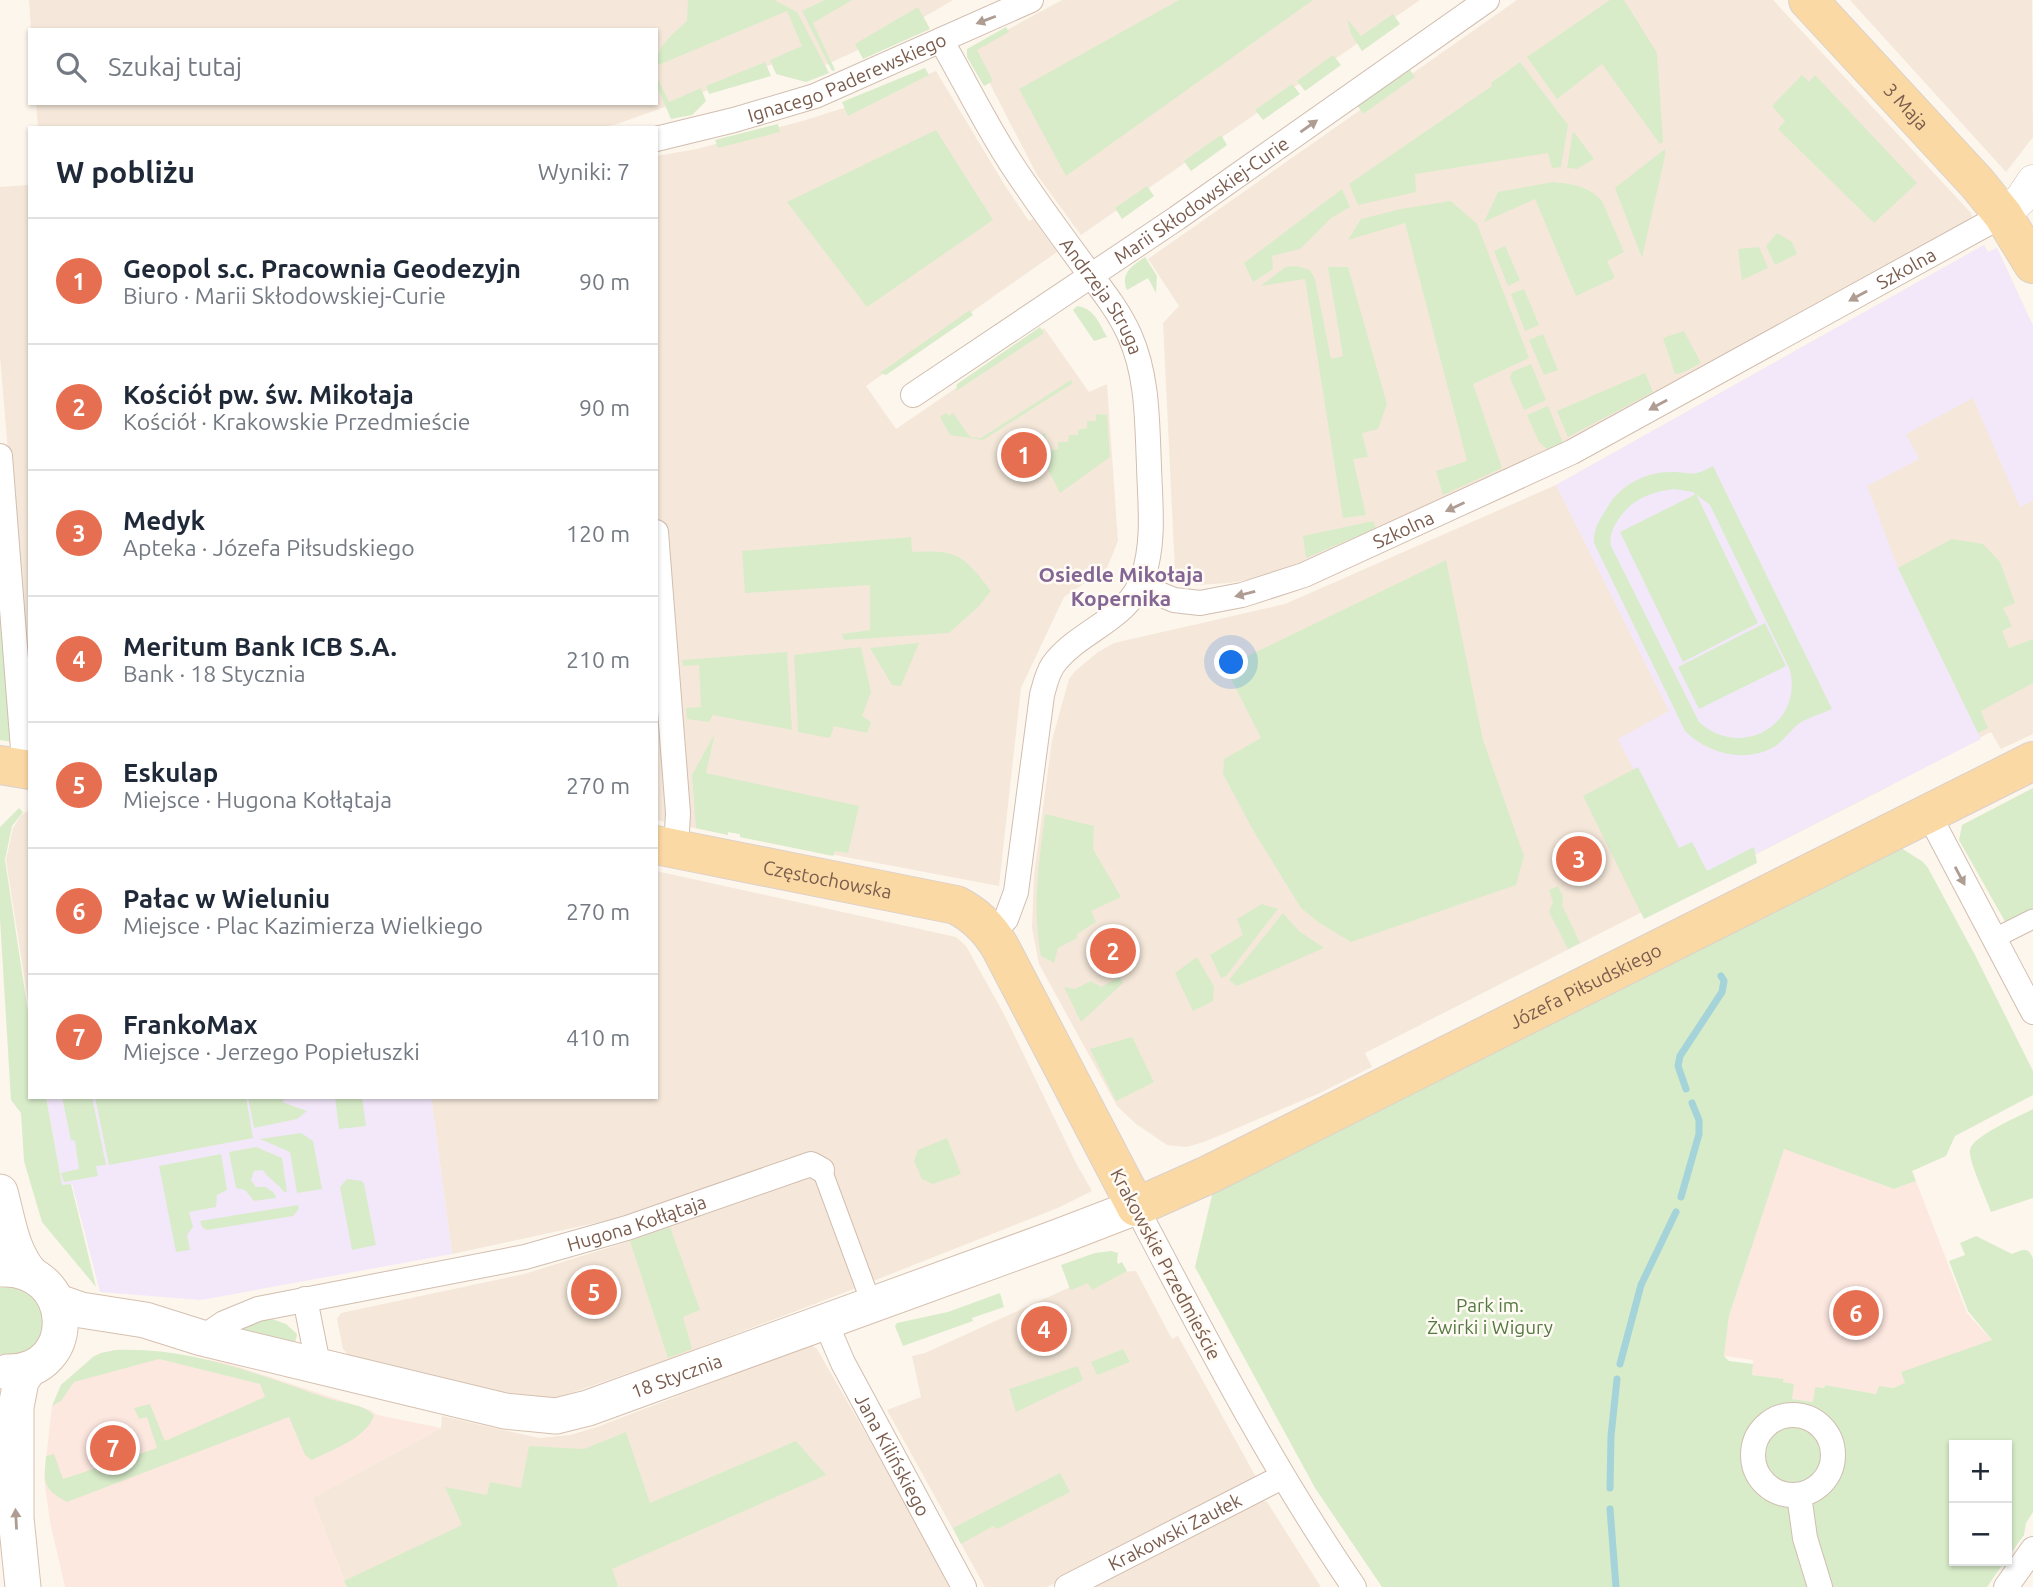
<!DOCTYPE html>
<html lang="pl">
<head>
<meta charset="utf-8">
<style>
	:root { --surface:#fff; --page:#f6f6f7; --text:#1f2937; --muted:#747a83; --line:#e0e1e3; --accent:#e76f51 }
	body { margin:0; font-family:Ubuntu,sans-serif; background:var(--page); color:var(--text) }
	.controls { position:absolute; right:21px; bottom:21px; display:grid; overflow:hidden; border-radius:0px; box-shadow:0 2px 5px #0004 }
	.controls button { width:63px; height:63px; display:grid; place-items:center; padding:0; border:0; border-bottom:2px solid var(--line); background:var(--surface); color:var(--text); font:35px sans-serif }
	.you { position:absolute; left:1232px; top:663px; width:24px; height:24px; margin:-18px; border:5px solid #fff; border-radius:50%; background:#1a73e8; box-shadow:0 0 0 10px #1a73e833 }
	.badge { display:grid; place-items:center; width:46px; height:46px; border-radius:50%; background:var(--accent); color:#fff; font-size:23px; font-weight:700 }
	.pin { position:absolute; translate:-50% -50%; border:4px solid #fff; box-shadow:0 2px 7px #0006 }
	.list { margin:0; padding:0; list-style:none }
	h2 { display:flex; justify-content:space-between; align-items:center; height:91px; margin:0; padding:0 28px; font-size:30px }
	h2 small { font-size:23px; font-weight:400; color:var(--muted) }
	.list li { display:grid; grid-template-columns:46px 1fr auto; gap:21px; align-items:center; box-sizing:border-box; height:126px; padding:0 28px; border-top:2px solid var(--line) }
	.list b { display:block; font-size:26px; white-space:nowrap }
	.list p { margin:0; font-size:23px; white-space:nowrap; color:var(--muted) }
	.list em { font-size:23px; font-style:normal; color:var(--muted) }
	.icon { flex:none; width:38px; height:38px; fill:none; stroke:currentColor; stroke-width:2; stroke-linecap:round; stroke-linejoin:round }
	.map { position:relative; flex:none; width:2033px; height:1587px; overflow:hidden }
	.search { position:absolute; background:var(--surface); box-shadow:0 2px 5px #0004; left:28px; top:28px; width:630px; height:77px; display:flex; align-items:center; gap:18px; box-sizing:border-box; padding:0 24px; border-radius:0px; color:var(--muted); font-size:26px }
	.panel { position:absolute; background:var(--surface); box-shadow:0 2px 5px #0004; left:28px; top:126px; width:630px; height:973px; border-radius:0px }
	.map>svg:first-child { display:block }
</style>
</head>
<body>
<div class="map">
<svg width="2033" height="1587" viewBox="0 0 2033 1587">
	<rect width="100%" height="100%" fill="#fdf6ec"/>
	<g fill="#f5e8da">
		<polygon points="29,0 953,0 905,28 815,70 806,51 676,103 617,124 599,128 38,128 36,103 656,103 656,30 31,30"/>
		<polygon points="1062,0 1420,0 1081,235 1037,175 972,49"/>
		<polygon points="1517,0 1773,0 1971,213 1973,221 1551,451 1324,555 1262,577 1230,583 1196,585 1175,572 1163,323 1179,306 1148,259"/>
		<polygon points="1850,0 2032,0 2033,137 2006,172"/>
		<polygon points="936,71 1004,184 1029,221 1033,219 1057,252 866,386 896,429 1044,328 1089,392 1107,384 1118,541 1107,568 1064,597 1021,688 999,886 740,837 740,834 728,832 728,835 656,820 656,156 697,149 806,120 853,105"/>
		<polygon points="30,185 30,717 0,356 0,187"/>
		<polygon points="1984,245 1988,252 1997,248 2033,326 2033,734 2001,749 1991,732 1884,789 1365,1053 1372,1067 1320,1093 1204,1142 1186,1147 1167,1145 1136,1124 1117,1106 1039,964 1032,928 1034,875 1052,740 1069,679 1074,672 1098,652 1114,643 1285,604 1556,485"/>
		<polygon points="30,810 30,1014 6,860 13,828 21,815"/>
		<polygon points="656,871 956,937 966,946 1005,1016 1076,1163 1092,1191 1060,1207 868,1283 827,1164 651,1211 452,1254 431,1097 656,1097"/>
		<polygon points="809,1173 817,1180 859,1287 667,1360 562,1396 545,1399 493,1390 349,1356 343,1349 337,1319 341,1313 524,1274 630,1241 669,1224"/>
		<polygon points="1136,1271 1172,1339 1178,1336 1256,1477 1189,1516 1047,1587 985,1587 887,1410 921,1397 912,1356 925,1353 1101,1273"/>
		<polygon points="811,1345 817,1349 900,1493 951,1587 347,1587 312,1498 441,1428 442,1416 539,1438 570,1435 597,1427"/>
		<polygon points="1259,1500 1267,1502 1321,1587 1088,1587"/>
	</g>
	<g fill="#fde8e0">
		<polygon points="1784,1148 1894,1189 1916,1181 1967,1313 2000,1349 1876,1394 1825,1385 1813,1402 1792,1399 1783,1379 1752,1375 1753,1360 1724,1356 1729,1316"/>
		<polygon points="116,1350 164,1353 227,1363 370,1410 378,1415 441,1428 312,1498 347,1587 65,1587 50,1522 44,1478 52,1406 61,1385 93,1357 101,1353"/>
	</g>
	<g fill="#f3e8fa">
		<polygon points="1984,245 1988,252 1997,248 2033,326 2033,501 2020,507 1973,398 1906,434 1919,459 1867,486 1898,568 1981,739 1693,886 1618,739 1669,711 1556,485"/>
		<polygon points="46,1097 431,1097 452,1254 201,1300 100,1292 72,1184 62,1185"/>
	</g>
	<g fill="#d8ecc9" fill-rule="evenodd">
		<path d="M688 0H774L797 12 829 73 806 82 776 74 770 60 802 46 787 11 656 66C656 46 673 34 687 21Z"/>
		<polygon points="825,0 852,0 813,23 835,70 832,71 802,11"/>
		<polygon points="1179,0 1313,0 1066,176 1019,89"/>
		<polygon points="1610,0 1624,0 1657,53 1663,142 1660,144 1602,64 1557,99 1527,57"/>
		<polygon points="918,7 930,29 863,59 855,44"/>
		<polygon points="1393,14 1400,24 1362,51 1351,34 1347,19 1361,36"/>
		<polygon points="1006,27 1009,32 977,50 993,81 984,86 967,57 967,49"/>
		<polygon points="1333,55 1341,65 1305,91 1297,81"/>
		<polygon points="765,62 771,76 709,94 706,86"/>
		<polygon points="1520,62 1568,125 1561,167 1552,168 1548,153 1415,174 1416,192 1358,205 1349,184 1492,86 1491,83"/>
		<polygon points="925,68 929,75 848,116 842,102"/>
		<polygon points="1410,70 1415,77 1363,114 1358,106"/>
		<polygon points="656,75 669,102 701,88 706,101 692,115 671,119 656,84"/>
		<polygon points="1802,75 1809,82 1815,75 1917,183 1874,223 1778,129 1785,121 1772,106"/>
		<polygon points="1292,84 1300,94 1263,120 1255,110"/>
		<polygon points="778,124 780,132 718,148 715,140"/>
		<polygon points="936,130 993,220 867,307 787,202"/>
		<polygon points="1573,131 1594,159 1577,169 1567,168"/>
		<polygon points="1221,135 1227,145 1191,171 1184,161"/>
		<polygon points="1665,149 1665,156 1642,258 1615,188"/>
		<path d="M1553 182C1573 184 1588 186 1602 201L1624 252 1607 261 1615 278 1576 296 1535 199 1484 222 1498 192Z"/>
		<polygon points="1147,186 1154,196 1122,219 1115,208"/>
		<polygon points="1342,189 1350,207 1331,218 1300,249 1272,256 1273,269 1253,282 1244,263"/>
		<polygon points="1451,201 1477,224 1529,358 1473,384 1502,468 1443,495 1436,471 1467,461 1405,223 1348,240 1361,219 1401,209"/>
		<polygon points="1777,233 1792,242 1797,254 1775,265 1766,246"/>
		<polygon points="1505,246 1520,280 1508,286 1494,251"/>
		<polygon points="1759,247 1768,268 1742,280 1738,249"/>
		<path d="M1145 257 1157 276 1156 293 1148 278 1127 290C1120 273 1132 266 1145 257Z"/>
		<polygon points="1297,266 1310,270 1315,279 1331,359 1343,356 1328,267 1348,267 1387,404 1378,429 1362,433 1368,457 1353,459 1366,515 1343,518 1305,279 1261,286 1285,267"/>
		<polygon points="1524,289 1539,325 1525,331 1511,294"/>
		<path d="M1077 306C1094 308 1099 323 1107 337L1094 341 1073 310Z"/>
		<polygon points="970,310 973,315 886,375 880,373"/>
		<polygon points="1040,327 1044,333 956,391 957,384"/>
		<polygon points="1684,331 1701,363 1682,373 1675,374 1663,338"/>
		<polygon points="1543,334 1558,370 1544,375 1529,340"/>
		<polygon points="1531,364 1546,400 1524,410 1510,378 1512,372"/>
		<polygon points="1645,373 1653,392 1568,437 1557,411"/>
		<polygon points="1071,380 1073,383 983,440 950,435 940,417 946,413 949,416 953,413 970,437 981,438"/>
		<polygon points="1548,406 1563,443 1549,451 1539,442 1527,415"/>
		<polygon points="1096,414 1107,415 1110,457 1060,493 1033,441 1045,433 1048,451 1058,449 1058,442 1068,442 1069,435 1078,435 1078,430 1087,428 1087,421 1096,421"/>
		<path d="M1713 466 1832 709C1821 714 1806 718 1797 725 1788 733 1783 742 1772 748 1743 763 1707 753 1685 731L1594 543C1593 529 1600 519 1607 508 1620 485 1645 472 1671 472 1693 472 1691 478 1713 466ZM1674 489 1693 492 1710 505 1790 670C1803 725 1741 760 1699 722L1611 546C1609 535 1613 528 1618 520 1632 499 1650 492 1674 489Z"/>
		<polygon points="1696,494 1758,623 1683,662 1620,532"/>
		<polygon points="1373,521 1376,528 1306,558 1303,536"/>
		<path d="M911 537 912 552C959 550 962 554 991 591L978 607 949 633 844 640 842 634 870 630V585L745 593 742 551Z"/>
		<polygon points="1952,539 1983,544 2000,562 2015,603 2003,608 2012,626 2002,631 2009,648 2033,639 2033,683 1981,711 1988,728 1978,733 1898,568"/>
		<polygon points="1446,560 1483,740 1524,856 1516,885 1351,942 1318,922 1301,908 1253,830 1223,774 1224,759 1261,738 1225,667"/>
		<polygon points="0,592 12,742 0,740"/>
		<polygon points="1765,623 1786,666 1699,709 1678,667"/>
		<polygon points="919,643 901,686 892,685 870,648"/>
		<polygon points="861,647 871,692 862,716 871,722 867,733 834,726 830,738 798,732 794,655"/>
		<polygon points="787,652 792,730 713,715 709,722 687,719 686,708 701,707 699,665 683,666 682,660"/>
		<polygon points="715,733 706,773 859,806 848,853 835,851 833,856 740,837 740,834 728,832 728,835 696,828 692,775"/>
		<polygon points="1638,767 1679,848 1692,842 1707,871 1754,847 1757,863 1644,919 1583,796"/>
		<polygon points="2033,788 2033,912 2007,925 1959,840 1962,825"/>
		<polygon points="19,808 23,812 12,826 5,860 30,1025 30,1097 46,1097 62,1185 71,1184 96,1287 42,1222 24,1161 21,1113 11,1100 0,919 0,827"/>
		<path d="M1045 814 1094 826 1093 849 1121 897 1091 911 1096 922 1077 934V938L1058 948 1054 963 1041 956C1032 906 1039 864 1045 814Z"/>
		<path d="M1898 846 1923 862 1928 868 1975 955 2033 1071V1095L1955 1136 1946 1156 1912 1171 1916 1181 1894 1189 1784 1149 1729 1316 1724 1356 1729 1361 1753 1364 1752 1375 1784 1379 1783 1382 1794 1384 1792 1399 1813 1402 1815 1387 1824 1388 1825 1385 1876 1394 1879 1386 1893 1388 1905 1383 1901 1372 1992 1340 1968 1311 1949 1261 1965 1255 1960 1243 1976 1236 2012 1254C2022 1250 2029 1246 2033 1259V1512L2026 1523 2024 1535 2007 1559V1445H1954V1561H2005L1987 1587H1382L1315 1488 1195 1267 1213 1191Z"/>
		<polygon points="1558,886 1563,896 1562,905 1580,943 1568,949 1549,912 1553,902 1549,890"/>
		<polygon points="1262,904 1278,909 1226,976 1221,978 1210,955 1243,935 1237,919"/>
		<polygon points="1283,913 1299,931 1324,948 1237,986 1229,980"/>
		<polygon points="1197,957 1214,987 1213,1001 1193,1011 1175,973"/>
		<polygon points="1119,977 1123,983 1081,1022 1064,987 1075,989 1091,981 1101,987"/>
		<polygon points="1132,1037 1154,1082 1116,1101 1090,1049"/>
		<polygon points="62,1097 92,1097 106,1165 96,1166 98,1176 64,1182 61,1173 79,1169 75,1141 71,1140"/>
		<polygon points="95,1097 246,1097 253,1138 109,1165"/>
		<polygon points="248,1097 287,1097 282,1102 307,1111 297,1119 254,1128"/>
		<polygon points="335,1097 362,1097 366,1126 339,1129"/>
		<path d="M2033 1109V1198L1991 1212C1987 1200 1968 1160 1970 1150 1972 1136 2020 1116 2033 1109Z"/>
		<polygon points="301,1133 313,1141 322,1189 297,1193 290,1152 260,1139"/>
		<polygon points="947,1138 961,1174 933,1184 922,1179 914,1161 918,1150"/>
		<path d="M256 1147 282 1158 287 1192H284C277 1183 269 1179 263 1170L254 1171 251 1180 256 1187H266L274 1193 276 1198 254 1201 245 1190 236 1188 229 1152Z"/>
		<polygon points="221,1154 227,1190 217,1195 216,1207 189,1212 193,1227 187,1235 190,1250 176,1252 159,1166"/>
		<polygon points="347,1179 362,1181 364,1184 376,1245 352,1250 340,1187"/>
		<polygon points="298,1205 299,1209 293,1216 207,1230 202,1227 200,1221"/>
		<polygon points="670,1227 700,1310 683,1317 692,1349 668,1358 630,1241"/>
		<polygon points="1111,1251 1118,1253 1117,1261 1118,1264 1122,1262 1127,1271 1092,1290 1088,1283 1072,1290 1070,1289 1061,1265 1095,1253"/>
		<path d="M10 1287C60 1294 50 1365 0 1354V1288Z"/>
		<polygon points="1000,1293 1004,1307 972,1318 973,1321 903,1346 895,1326 897,1323 948,1312"/>
		<polygon points="269,1318 286,1324 297,1334 295,1344 239,1336 235,1325"/>
		<polygon points="1123,1349 1130,1362 1097,1375 1091,1362"/>
		<path d="M116 1350C193 1347 259 1375 330 1399 343 1403 367 1405 374 1416 365 1439 333 1449 312 1460L305 1455 289 1417 67 1502C42 1489 44 1482 46 1456L54 1454 63 1479 157 1448 147 1417 139 1419 134 1408 150 1404 165 1441 265 1397 260 1384 159 1359 74 1382 61 1401 52 1406 61 1385 93 1357 101 1353Z"/>
		<polygon points="1078,1366 1083,1380 1016,1412 1009,1389"/>
		<polygon points="626,1432 650,1503 796,1441 826,1475 612,1569 618,1586 616,1587 347,1587 344,1581 462,1525 445,1487 487,1495 490,1482 521,1488 529,1446 584,1449"/>
		<polygon points="1060,1473 1070,1492 997,1529 993,1526 961,1544 953,1528"/>
	</g>
	<g fill="none" stroke-linecap="round" stroke-linejoin="round">
		<g stroke="#a5d3da" stroke-width="7">
			<polyline points="1686,1089 1678,1066 1680,1056 1722,992 1724,981 1721,976"/>
			<polyline points="1681,1197 1699,1134 1699,1120 1692,1103"/>
			<polyline points="1620,1364 1641,1285 1676,1212"/>
			<polyline points="1610,1488 1611,1436 1617,1379"/>
			<polyline points="1610,1509 1616,1587"/>
		</g>
		<defs>
			<g id="pedestrian">
				<polyline points="1995,942 2005,933 2033,919"/>
				<polyline points="822,1170 872,1305"/>
			</g>
			<g id="minor">
				<path id="s1" d="M941 40C969 89 994 141 1027 187 1046 215 1066 242 1086 269 1102 290 1119 311 1130 336 1148 377 1147 422 1149 466 1150 503 1155 541 1143 577 1129 620 1077 631 1053 665 1047 674 1045 684 1042 695L1016 892 1006 919 992 933"/>
				<path id="s2" d="M656 139 734 120 815 96 1031 0"/>
				<path id="s3" d="M913 395 1177 218 1487 0"/>
				<polyline points="0,456 23,749 22,769"/>
				<polyline points="656,532 678,813 676,848"/>
				<path id="s4" d="M1140 586 1174 600 1200 603 1242 595 1304 575 1572 452 2003 215"/>
				<polyline points="1929,815 2033,1012"/>
				<path d="M1136 1207C1204 1336 1271 1466 1354 1587"/>
				<polyline points="305,1299 316,1354 313,1365"/>
				<path id="s5" d="M825 1321 843 1363 964 1587"/>
				<path id="s6" d="M202 1338 224 1323 258 1309 525 1257 627 1228 811 1164 822 1170"/>
				<circle cx="1793" cy="1455" r="40"/>
				<polyline points="1799,1495 1805,1538 1820,1587"/>
				<path id="s7" d="M1067 1587 1282 1477"/>
				<polyline points="2006,1587 2033,1549"/>
			</g>
			<polyline id="tertiary" points="2003,215 2021,199 2033,181"/>
			<g id="secondary">
				<path d="M0 1192C8 1221 11 1251 31 1274"/>
				<path d="M0 1269C77 1265 81 1374 7 1372"/>
				<path id="s8" d="M58 1302 81 1310 145 1320 202 1338 505 1411 556 1416 588 1408 1058 1237 1136 1207"/>
				<polyline points="23,1587 16,1518 16,1407 21,1381 29,1369"/>
			</g>
			<g id="primary">
				<path id="s9" d="M1808 0 1977 183 2003 215 2033 264"/>
				<polyline points="0,765 30,770"/>
				<path id="s10" d="M656 845 956 905C976 915 989 928 1000 947L1136 1207 1210 1174 2033 761"/>
			</g>
		</defs>
		<use href="#pedestrian" stroke="#d1beb0" stroke-width="21"/>
		<use href="#minor" stroke="#d1beb0" stroke-width="26"/>
		<use href="#tertiary" stroke="#d1beb0" stroke-width="33"/>
		<use href="#secondary" stroke="#d6c0b0" stroke-width="37"/>
		<use href="#primary" stroke="#dad1cd" stroke-width="40"/>
		<use href="#pedestrian" stroke="#fff" stroke-width="19"/>
		<use href="#minor" stroke="#fff" stroke-width="24"/>
		<use href="#tertiary" stroke="#fff" stroke-width="32"/>
		<use href="#secondary" stroke="#fff" stroke-width="35"/>
		<use href="#primary" stroke="#fbd9a5" stroke-width="38"/>
	</g>
	<defs><path id="oneway-solid" d="M-6-.8H1V-3.2L6.5 0L1 3.2V.8H-6Z" transform="scale(1.75)"/></defs>
	<g fill="#af9d94">
		<use href="#oneway-solid" transform="translate(986 20) rotate(159)"/>
		<use href="#oneway-solid" transform="translate(1309 126) rotate(-35)"/>
		<use href="#oneway-solid" transform="translate(1858 296) rotate(151)"/>
		<use href="#oneway-solid" transform="translate(1658 405) rotate(151)"/>
		<use href="#oneway-solid" transform="translate(1455 507) rotate(155)"/>
		<use href="#oneway-solid" transform="translate(1245 594) rotate(166)"/>
		<use href="#oneway-solid" transform="translate(1960 876) rotate(62)"/>
		<use href="#oneway-solid" transform="translate(16 1519) rotate(-93)"/>
	</g>
	<g text-anchor="middle" dominant-baseline="central" stroke-width="5" stroke-linejoin="round" paint-order="stroke">
		<g font-size="19" fill="#7a5c4d" stroke="#fffaf3">
			<text stroke="none"><textPath href="#s2" startOffset="201">Ignacego Paderewskiego</textPath></text>
			<text stroke="none"><textPath href="#s9" startOffset="145">3 Maja</textPath></text>
			<text stroke="none"><textPath href="#s3" startOffset="348">Marii Skłodowskiej-Curie</textPath></text>
			<text stroke="none"><textPath href="#s4" startOffset="847">Szkolna</textPath></text>
			<text stroke="none"><textPath href="#s1" startOffset="303">Andrzeja Struga</textPath></text>
			<text stroke="none"><textPath href="#s4" startOffset="280">Szkolna</textPath></text>
			<text stroke="none"><textPath href="#s10" startOffset="175">Częstochowska</textPath></text>
			<text stroke="none"><textPath href="#s10" startOffset="1162">Józefa Piłsudskiego</textPath></text>
			<text stroke="none"><textPath href="#s6" startOffset="452">Hugona Kołłątaja</textPath></text>
			<text transform="translate(1166 1264) rotate(62)">Krakowskie Przedmieście</text>
			<text stroke="none"><textPath href="#s8" startOffset="639">18 Stycznia</textPath></text>
			<text stroke="none"><textPath href="#s5" startOffset="150">Jana Kilińskiego</textPath></text>
			<text stroke="none"><textPath href="#s7" startOffset="121">Krakowski Zaułek</textPath></text>
		</g>
		<g font-size="19" fill="#537a41" stroke="#fffaf3">
			<text x="1490" y="1305">Park im.<tspan x="1490" dy="22">Żwirki i Wigury</tspan></text>
		</g>
		<g font-size="21" font-weight="bold" fill="#846695" stroke="#fffaf3">
			<text x="1121" y="574">Osiedle Mikołaja<tspan x="1121" dy="24">Kopernika</tspan></text>
		</g>
	</g>
</svg>
<div class="controls">
<button>+</button>
<button>−</button>
</div>
<div class="you"></div>
<div class="pin badge" style="left:1024px;top:455px">1</div>
<div class="pin badge" style="left:1113px;top:951px">2</div>
<div class="pin badge" style="left:1579px;top:859px">3</div>
<div class="pin badge" style="left:1044px;top:1329px">4</div>
<div class="pin badge" style="left:594px;top:1292px">5</div>
<div class="pin badge" style="left:1856px;top:1313px">6</div>
<div class="pin badge" style="left:113px;top:1448px">7</div>
<div class="search"><svg class="icon" aria-label="search" viewBox="0 0 24 24"><circle cx="10" cy="10" r="6"/><path d="M15 15l6 6"/></svg>Szukaj tutaj</div>
<section class="panel">
<h2>W pobliżu<small>Wyniki: 7</small></h2>
<ul class="list">
<li><span class="badge">1</span><div><b>Geopol s.c. Pracownia Geodezyjn</b><p>Biuro · Marii Skłodowskiej-Curie</p></div><em>90 m</em></li>
<li><span class="badge">2</span><div><b>Kościół pw. św. Mikołaja</b><p>Kościół · Krakowskie Przedmieście</p></div><em>90 m</em></li>
<li><span class="badge">3</span><div><b>Medyk</b><p>Apteka · Józefa Piłsudskiego</p></div><em>120 m</em></li>
<li><span class="badge">4</span><div><b>Meritum Bank ICB S.A.</b><p>Bank · 18 Stycznia</p></div><em>210 m</em></li>
<li><span class="badge">5</span><div><b>Eskulap</b><p>Miejsce · Hugona Kołłątaja</p></div><em>270 m</em></li>
<li><span class="badge">6</span><div><b>Pałac w Wieluniu</b><p>Miejsce · Plac Kazimierza Wielkiego</p></div><em>270 m</em></li>
<li><span class="badge">7</span><div><b>FrankoMax</b><p>Miejsce · Jerzego Popiełuszki</p></div><em>410 m</em></li>
</ul>
</section>
</div>
</body>
</html>
